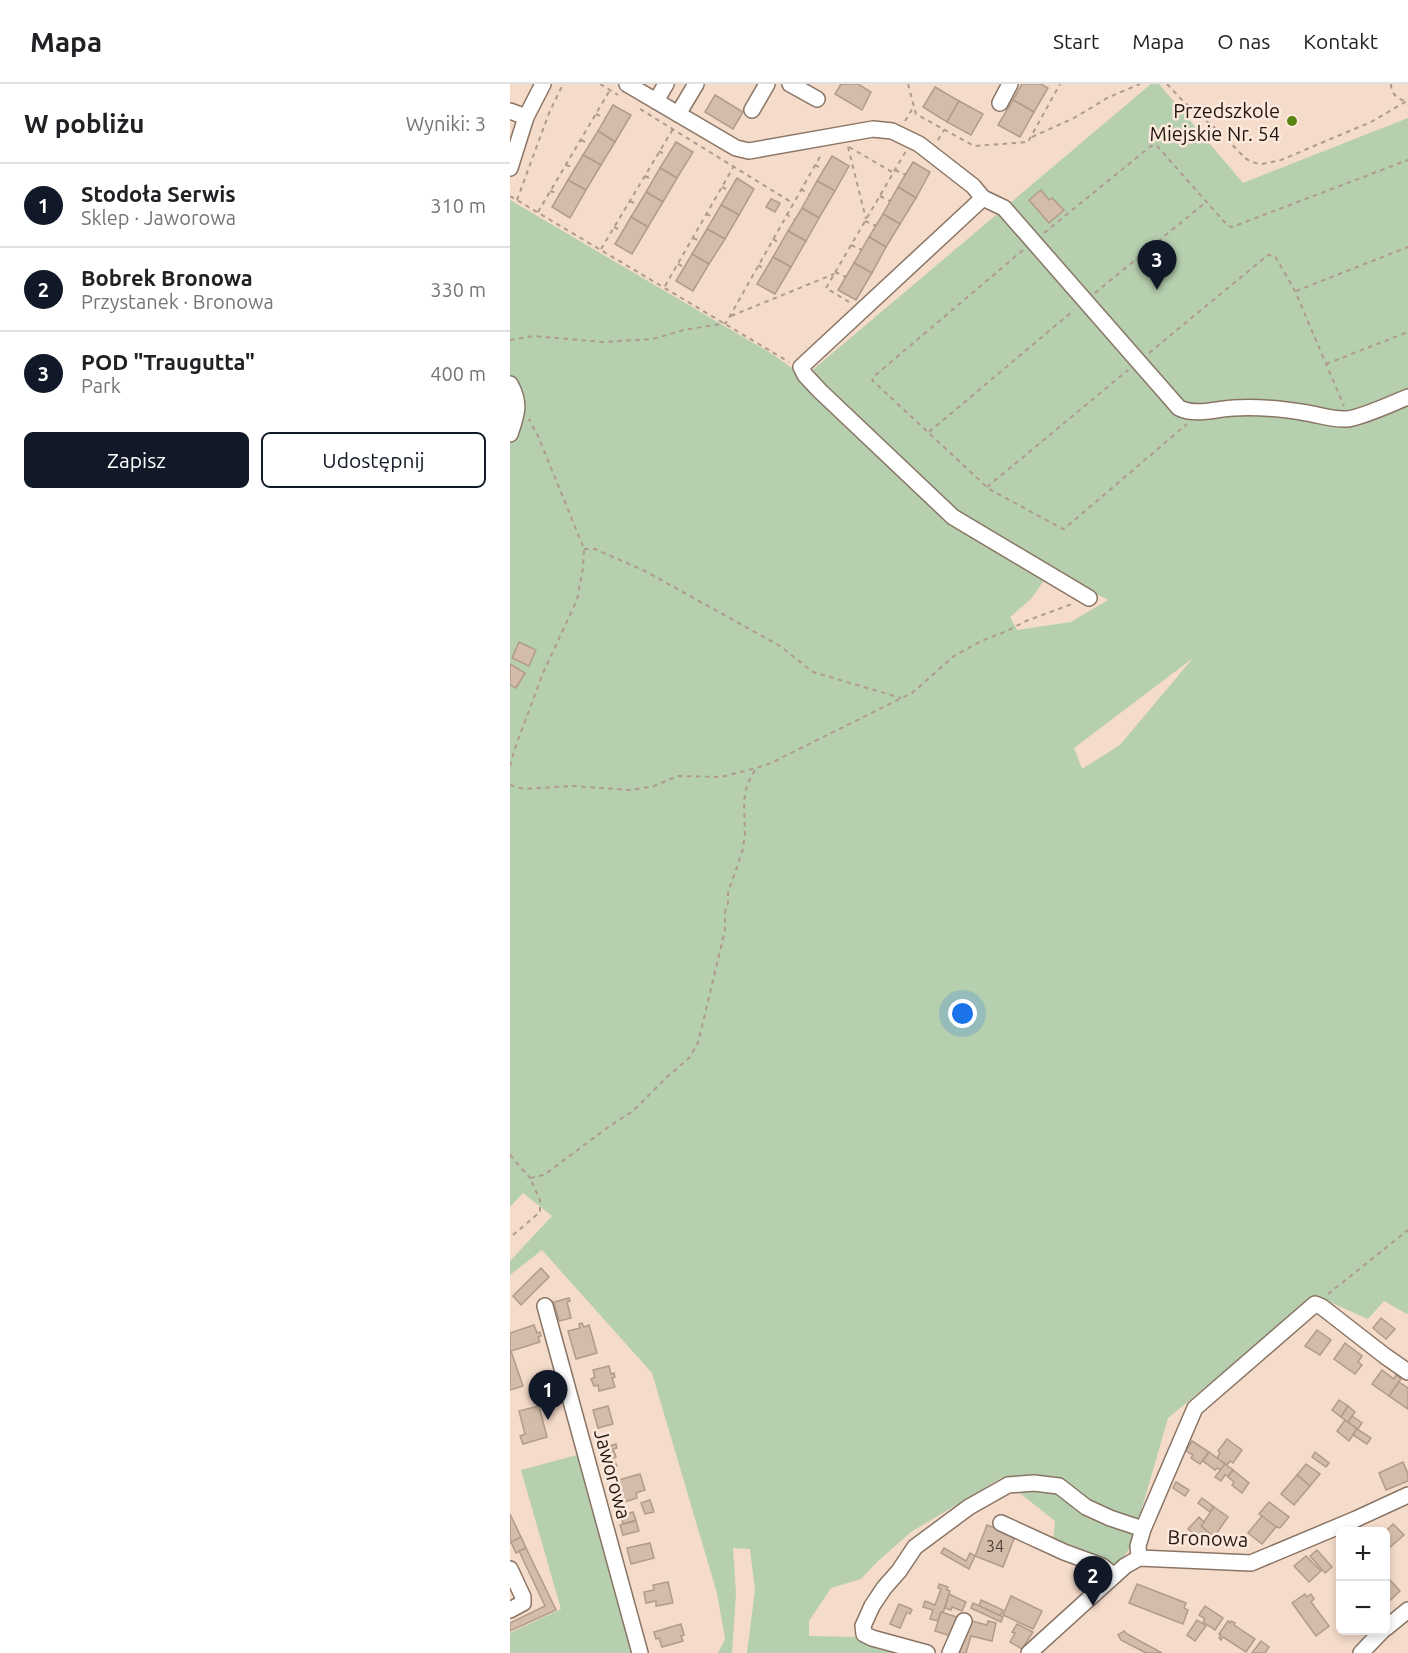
<!DOCTYPE html>
<html lang="pl">
<head>
<meta charset="utf-8">
<style>
	:root { --surface:#fff; --page:#f6f6f6; --text:#202124; --muted:#757577; --line:#e0e0e0; --accent:#111827 }
	body { margin:0; font-family:Ubuntu,sans-serif; background:var(--page); color:var(--text) }
	.controls { position:absolute; right:18px; bottom:18px; display:grid; overflow:hidden; border-radius:9px; box-shadow:0 3px 9px #0003 }
	.controls button { width:54px; height:54px; display:grid; place-items:center; padding:0; border:0; border-bottom:2px solid var(--line); background:var(--surface); color:var(--text); font:30px sans-serif }
	.you { position:absolute; left:453px; top:930px; width:21px; height:21px; margin:-15px; border:4px solid #fff; border-radius:50%; background:#1a73e8; box-shadow:0 0 0 9px #1a73e833 }
	.badge { display:grid; place-items:center; width:39px; height:39px; border-radius:50%; background:var(--accent); color:#fff; font-size:20px; font-weight:700 }
	.pin { position:absolute; translate:-50% -50px; filter:drop-shadow(0 2px 3px #0008) }
	.pin::after { content:''; position:absolute; top:32px; width:21px; height:18px; background:inherit; clip-path:polygon(0 0,100% 0,50% 100%) }
	.list { margin:0; padding:0; list-style:none }
	h2 { display:flex; justify-content:space-between; align-items:center; height:78px; margin:0; padding:0 24px; font-size:26px }
	h2 small { font-size:20px; font-weight:400; color:var(--muted) }
	.list li { display:grid; grid-template-columns:39px 1fr auto; gap:18px; align-items:center; box-sizing:border-box; height:84px; padding:0 24px; border-top:2px solid var(--line) }
	.list b { display:block; font-size:22px; white-space:nowrap }
	.list p { margin:0; font-size:20px; white-space:nowrap; color:var(--muted) }
	.list em { font-size:20px; font-style:normal; color:var(--muted) }
	.actions { display:flex; gap:12px; padding:18px 24px }
	.actions a { flex:1; padding:14px 0; border:2px solid var(--accent); border-radius:9px; text-align:center; font-size:21px; color:var(--accent) }
	.actions .main { background:var(--accent); color:#fff }
	.map { position:relative; flex:none; width:898px; height:1569px; overflow:hidden }
	header { display:flex; align-items:center; gap:36px; box-sizing:border-box; height:84px; padding:0 30px; background:var(--surface); border-bottom:2px solid var(--line) }
	header strong { font-size:28px }
	nav { display:flex; gap:33px; margin-inline-start:auto; font-size:21px }
	main { display:flex }
	aside { flex:1; background:var(--surface) }
	.map>svg:first-child { display:block }
</style>
</head>
<body>
<header>
<strong>Mapa</strong>
<nav><a>Start</a><a>Mapa</a><a>O nas</a><a>Kontakt</a></nav>
</header>
<main>
<aside>
<h2>W pobliżu<small>Wyniki: 3</small></h2>
<ul class="list">
<li><span class="badge">1</span><div><b>Stodoła Serwis</b><p>Sklep · Jaworowa</p></div><em>310 m</em></li>
<li><span class="badge">2</span><div><b>Bobrek Bronowa</b><p>Przystanek · Bronowa</p></div><em>330 m</em></li>
<li><span class="badge">3</span><div><b>POD &quot;Traugutta&quot;</b><p>Park</p></div><em>400 m</em></li>
</ul>
<div class="actions"><a class="main">Zapisz</a><a>Udostępnij</a></div>
</aside>
<div class="map">
<svg width="898" height="1569" viewBox="0 0 898 1569">
	<rect width="100%" height="100%" fill="#f4dbca"/>
	<g fill="#b5cfaf" fill-rule="evenodd">
		<path d="M641 0H649L733 99 898 34V1229L897 1230 874 1217 858 1235 806 1212 658 1334 621 1462 607 1482 543 1457 545 1437 491 1394 401 1448 367 1478 351 1495 321 1504 299 1537V1552L346 1553 392 1564 403 1569H237L245 1506 240 1465 223 1464 226 1509 222 1569H208L215 1555 207 1509 142 1289 32 1166 0 1191V1177L42 1132 13 1109 0 1123V116L262 270 283 285 300 306 299 289ZM533 481 598 516 561 538 507 546 500 533 521 515 537 492ZM683 574 610 661 572 685 564 664Z"/>
		<polygon points="67,1371 122,1569 0,1569 0,1549 51,1525 11,1386"/>
	</g>
	<g fill="#d4bcab" stroke="#b29b8b" stroke-width="1.5">
		<polygon points="331,0 348,0 361,8 352,26 325,10"/>
		<polygon points="512,0 531,0 538,4 524,28 503,16"/>
		<polygon points="425,3 449,17 437,38 413,23"/>
		<polygon points="205,11 233,28 223,45 195,28"/>
		<polygon points="503,16 524,28 510,53 488,41"/>
		<polygon points="449,17 473,30 461,51 437,38"/>
		<polygon points="103,21 121,31 105,58 88,47"/>
		<polygon points="88,47 105,58 91,81 73,71"/>
		<polygon points="166,58 183,68 167,94 150,84"/>
		<polygon points="73,71 91,81 76,106 58,96"/>
		<polygon points="322,72 339,82 325,107 307,97"/>
		<polygon points="403,78 420,88 406,114 388,103"/>
		<polygon points="150,84 167,94 153,118 136,108"/>
		<polygon points="227,94 244,105 229,131 211,121"/>
		<polygon points="58,96 76,106 60,134 42,123"/>
		<polygon points="307,97 325,107 309,134 292,124"/>
		<polygon points="388,103 406,114 390,140 373,130"/>
		<polygon points="531,106 539,116 542,114 554,126 539,139 519,116"/>
		<polygon points="136,108 153,118 138,143 121,133"/>
		<polygon points="261,115 270,119 265,128 256,123"/>
		<polygon points="211,121 229,131 215,155 197,145"/>
		<polygon points="292,124 309,134 296,157 278,147"/>
		<polygon points="373,130 390,140 376,163 359,153"/>
		<polygon points="121,133 138,143 122,170 105,160"/>
		<polygon points="197,145 215,155 199,180 182,170"/>
		<polygon points="278,147 296,157 281,183 263,173"/>
		<polygon points="359,153 376,163 362,189 344,179"/>
		<polygon points="182,170 199,180 183,207 166,197"/>
		<polygon points="263,173 281,183 265,210 247,200"/>
		<polygon points="344,179 362,189 346,216 328,206"/>
		<polygon points="9,558 26,566 19,582 2,574"/>
		<polygon points="0,580 15,589 6,604 0,601"/>
		<polygon points="31,1184 39,1193 11,1221 3,1212"/>
		<polygon points="59,1214 60,1217 57,1218 61,1234 49,1237 44,1218"/>
		<polygon points="871,1234 885,1245 876,1255 863,1244"/>
		<polygon points="72,1239 74,1243 79,1241 87,1269 66,1275 58,1247 70,1244 69,1240"/>
		<polygon points="24,1241 27,1249 30,1248 31,1252 28,1253 30,1258 1,1267 13,1302 0,1306 0,1249"/>
		<polygon points="807,1246 821,1256 810,1271 795,1262"/>
		<polygon points="835,1259 852,1272 848,1278 852,1281 845,1290 824,1275"/>
		<polygon points="99,1282 101,1290 104,1289 105,1293 102,1294 105,1303 89,1307 88,1301 84,1302 81,1295 85,1293 83,1286"/>
		<polygon points="872,1286 884,1295 886,1291 891,1295 879,1312 862,1300"/>
		<polygon points="889,1298 898,1304 898,1325 879,1312"/>
		<polygon points="829,1316 838,1322 831,1333 822,1326"/>
		<polygon points="29,1322 37,1353 13,1360 10,1352 15,1350 9,1327"/>
		<polygon points="98,1322 103,1340 88,1344 83,1326"/>
		<polygon points="838,1322 845,1328 838,1338 831,1333"/>
		<polygon points="842,1332 852,1339 848,1345 838,1338"/>
		<polygon points="835,1336 847,1345 839,1357 827,1347"/>
		<polygon points="847,1345 861,1354 857,1360 843,1351"/>
		<polygon points="717,1355 732,1366 723,1379 720,1377 717,1381 707,1374 710,1369 708,1367"/>
		<polygon points="682,1357 699,1368 690,1380 681,1374 683,1371 676,1367"/>
		<polygon points="106,1360 107,1364 103,1365 106,1373 103,1374 107,1382 96,1385 90,1365"/>
		<polygon points="699,1368 715,1380 711,1386 707,1384 705,1386 693,1377"/>
		<polygon points="805,1368 819,1379 816,1383 802,1373"/>
		<polygon points="893,1378 898,1390 898,1397 876,1406 869,1389"/>
		<polygon points="715,1380 723,1386 718,1392 715,1391 711,1397 705,1393"/>
		<polygon points="796,1380 810,1390 800,1402 787,1391"/>
		<polygon points="723,1386 739,1399 732,1409 722,1401 724,1398 718,1393"/>
		<polygon points="130,1390 135,1406 126,1409 127,1414 111,1419 105,1397"/>
		<polygon points="787,1391 800,1402 784,1421 771,1410"/>
		<polygon points="666,1398 679,1406 675,1412 663,1404"/>
		<polygon points="692,1414 704,1423 700,1428 688,1419"/>
		<polygon points="140,1416 144,1428 135,1430 131,1419"/>
		<polygon points="759,1418 779,1433 770,1444 766,1443 749,1430"/>
		<polygon points="704,1423 718,1433 704,1453 691,1442"/>
		<polygon points="123,1428 126,1436 113,1440 111,1432"/>
		<polygon points="0,1430 11,1453 0,1459"/>
		<polygon points="752,1432 766,1443 752,1460 738,1449"/>
		<polygon points="689,1433 694,1438 691,1442 703,1452 697,1460 678,1445"/>
		<polygon points="126,1437 129,1447 113,1451 110,1441"/>
		<polygon points="883,1440 894,1451 879,1464 876,1460 875,1448"/>
		<polygon points="477,1441 505,1452 493,1483 465,1472"/>
		<polygon points="11,1453 16,1464 6,1469 1,1458"/>
		<polygon points="140,1459 144,1474 121,1480 117,1464"/>
		<polygon points="16,1464 46,1526 0,1547 0,1539 35,1522 9,1467"/>
		<polygon points="434,1464 456,1477 460,1469 465,1472 459,1485 431,1469"/>
		<polygon points="807,1466 822,1483 815,1489 800,1472"/>
		<polygon points="796,1472 811,1487 799,1498 784,1482"/>
		<polygon points="879,1495 890,1507 876,1520 876,1498"/>
		<polygon points="158,1498 163,1519 146,1522 146,1517 136,1519 134,1508 144,1506 143,1501"/>
		<polygon points="429,1500 438,1503 437,1506 440,1507 433,1529 431,1528 428,1537 420,1535 423,1526 413,1523 415,1517 425,1521 431,1505 428,1504"/>
		<polygon points="627,1500 676,1519 674,1524 678,1526 673,1540 619,1519"/>
		<polygon points="439,1510 456,1518 452,1527 442,1523 441,1526 435,1524"/>
		<polygon points="795,1510 797,1513 801,1510 804,1515 801,1518 819,1542 806,1552 782,1519"/>
		<polygon points="501,1512 532,1527 523,1545 493,1531"/>
		<polygon points="471,1516 493,1526 490,1532 469,1522"/>
		<polygon points="463,1519 493,1533 491,1538 461,1524"/>
		<polygon points="389,1520 401,1525 402,1526 400,1530 397,1528 390,1544 380,1540"/>
		<polygon points="695,1522 713,1534 705,1546 693,1538 695,1535 689,1531"/>
		<polygon points="431,1528 450,1534 444,1553 425,1547"/>
		<polygon points="458,1536 477,1541 478,1537 486,1539 482,1557 461,1552 456,1569 445,1569"/>
		<polygon points="687,1536 696,1542 685,1557 677,1551"/>
		<polygon points="718,1537 720,1539 721,1537 725,1539 724,1541 745,1555 736,1568 713,1553 711,1556 709,1554 711,1551 709,1550"/>
		<polygon points="171,1540 174,1551 171,1552 173,1557 152,1563 149,1554 146,1555 144,1548"/>
		<polygon points="507,1540 523,1548 512,1565 500,1558 505,1549 502,1548"/>
		<polygon points="614,1547 617,1550 652,1569 636,1569 611,1556 608,1551"/>
		<polygon points="751,1557 759,1563 755,1569 742,1569"/>
	</g>
	<g fill="none" stroke-linecap="round" stroke-linejoin="round">
		<defs>
			<g id="minor">
				<path d="M117 0 226 64 239 67 363 45 382 47 409 60 463 102 473 114 494 124 669 324C686 332 705 325 723 324 747 322 773 325 797 329 809 331 824 336 837 335 851 334 883 319 898 313"/>
				<polyline points="280,0 307,15"/>
				<polyline points="146,17 156,0"/>
				<polyline points="490,19 500,0"/>
				<polyline points="242,26 257,0"/>
				<polyline points="0,27 16,33"/>
				<polyline points="168,30 186,0"/>
				<polyline points="0,84 16,33 33,0"/>
				<polyline points="473,114 291,283 295,291 310,307 443,433 579,514"/>
				<path d="M0 300C11 319 7 330 0 350"/>
				<polyline points="35,1222 130,1569"/>
				<polyline points="491,1439 554,1468 592,1482 604,1492"/>
				<polyline points="629,1474 628,1462 633,1445 685,1324 805,1220 812,1223 875,1272 898,1288"/>
				<polyline points="0,1485 13,1513 13,1519 0,1526"/>
				<polyline points="876,1544 898,1526"/>
				<polyline points="417,1569 362,1554 354,1550 353,1542 362,1522 374,1504 389,1487 405,1463 459,1423 498,1401 524,1399 549,1402 576,1423 600,1434 633,1445"/>
				<polyline points="440,1569 454,1537"/>
				<polyline points="519,1569 615,1482 629,1474 741,1479 846,1435 898,1411"/>
				<polyline points="851,1569 873,1546"/>
			</g>
		</defs>
		<use href="#minor" stroke="#8a7565" stroke-width="18"/>
		<g stroke="#af9b8e" stroke-width="2" stroke-dasharray="4.5 4.5" stroke-linecap="butt">
			<polyline points="90,0 108,11"/>
			<polyline points="398,0 406,30 464,62 518,58 550,0"/>
			<polyline points="657,0 674,18 712,50 735,74 741,78 752,80 771,76 830,51 861,38 897,17"/>
			<path d="M881 0C881 9 887 15 895 17"/>
			<polyline points="130,25 281,118"/>
			<polyline points="86,30 95,34"/>
			<polyline points="395,37 404,22"/>
			<polyline points="522,53 564,34 599,13 630,0"/>
			<polyline points="71,56 80,60"/>
			<polyline points="428,56 434,46"/>
			<polyline points="338,63 356,135"/>
			<polyline points="339,63 384,89"/>
			<polyline points="149,67 157,72"/>
			<polyline points="56,81 65,84"/>
			<polyline points="305,81 314,86"/>
			<polyline points="385,86 396,91"/>
			<polyline points="135,92 143,96"/>
			<polyline points="212,103 220,107"/>
			<polyline points="291,105 300,111"/>
			<polyline points="40,107 50,110"/>
			<polyline points="0,112 279,278"/>
			<polyline points="370,112 380,117"/>
			<polyline points="7,116 39,29 53,0"/>
			<polyline points="120,117 128,121"/>
			<polyline points="28,128 100,6"/>
			<polyline points="196,130 204,133"/>
			<polyline points="276,130 285,136"/>
			<polyline points="355,137 366,142"/>
			<polyline points="104,143 112,147"/>
			<polyline points="534,149 641,62 645,61 647,62 718,142 722,143 898,76"/>
			<polyline points="183,154 190,157"/>
			<polyline points="263,155 271,160"/>
			<polyline points="341,161 352,166"/>
			<polyline points="91,165 163,45"/>
			<polyline points="513,166 362,294 363,297 479,405 551,444 554,445 677,340"/>
			<polyline points="168,180 174,183"/>
			<polyline points="248,181 256,186"/>
			<polyline points="325,188 336,193"/>
			<polyline points="155,202 224,82"/>
			<polyline points="786,207 898,163"/>
			<polyline points="585,209 696,118"/>
			<polyline points="339,218 316,204 396,67"/>
			<polyline points="221,232 324,190"/>
			<polyline points="0,256 23,252 93,258 143,255 174,246 216,239 312,69"/>
			<polyline points="639,269 758,171 765,172 785,207 834,322"/>
			<polyline points="816,280 898,248"/>
			<polyline points="419,348 564,226"/>
			<polyline points="477,403 618,286"/>
			<polyline points="74,465 85,465 135,487 270,562 303,588 391,614"/>
			<polyline points="0,682 5,664 33,589 67,516 73,484 74,465 28,352 19,335"/>
			<polyline points="0,701 14,705 62,702 120,706 144,702 168,692 211,693 246,684 261,679 291,664 402,609 444,572 471,557 497,547 516,537 562,520"/>
			<polyline points="0,1071 20,1094"/>
			<polyline points="3,1151 30,1128 30,1116 20,1094 34,1091 101,1041 123,1027 156,994 179,974 188,959 215,846 215,828 218,819 218,809 232,768 235,752 234,717 237,701 246,684"/>
			<polyline points="818,1210 898,1146"/>
		</g>
		<use href="#minor" stroke="#fff" stroke-width="15"/>
	</g>
	<circle fill="#598511" stroke="#fde9db" stroke-width="2" cx="782" cy="37" r="6"/>
	<g text-anchor="middle" dominant-baseline="central" stroke-width="5" stroke-linejoin="round" paint-order="stroke">
		<g font-size="16" fill="#4e4138">
			<text x="485" y="1462">34</text>
		</g>
		<g font-size="20" fill="#211812" stroke="#fde9db" text-anchor="end">
			<text x="770" y="26">Przedszkole<tspan x="770" dy="23">Miejskie Nr. 54</tspan></text>
		</g>
		<g font-size="20" fill="#211812" stroke="#fde9db">
			<text transform="translate(103 1390) rotate(75)">Jaworowa</text>
			<text transform="translate(698 1454) rotate(2)">Bronowa</text>
		</g>
	</g>
</svg>
<div class="controls">
<button>+</button>
<button>−</button>
</div>
<div class="you"></div>
<div class="pin badge" style="left:38px;top:1336px">1</div>
<div class="pin badge" style="left:583px;top:1522px">2</div>
<div class="pin badge" style="left:647px;top:206px">3</div>
</div>
</main>
</body>
</html>
